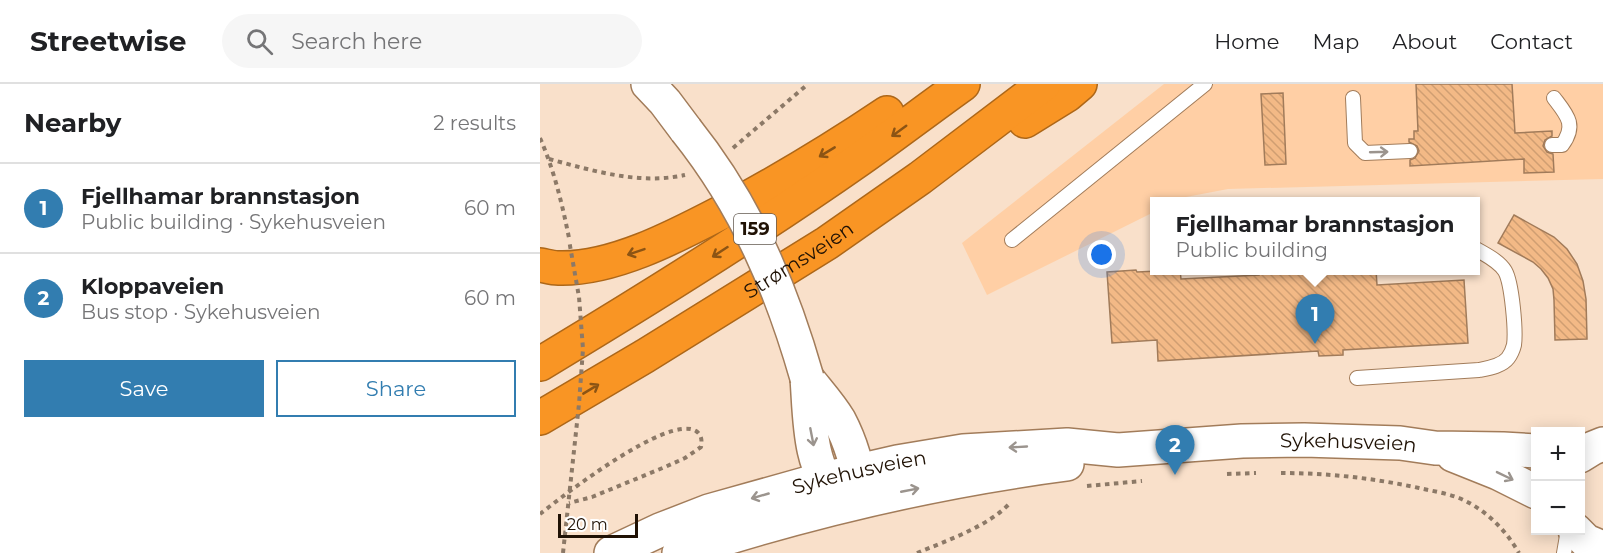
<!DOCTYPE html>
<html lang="en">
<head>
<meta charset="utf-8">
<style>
	:root { --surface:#fff; --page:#f6f6f6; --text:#202124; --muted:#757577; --line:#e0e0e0; --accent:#327db0 }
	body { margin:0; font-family:Montserrat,sans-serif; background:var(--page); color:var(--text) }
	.controls { position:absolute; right:18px; bottom:18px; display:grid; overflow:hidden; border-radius:0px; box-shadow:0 3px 15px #0003 }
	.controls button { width:54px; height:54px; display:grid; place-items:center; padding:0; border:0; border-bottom:2px solid var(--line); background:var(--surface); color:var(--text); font:30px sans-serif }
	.scale { position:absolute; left:18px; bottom:15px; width:80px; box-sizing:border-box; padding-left:6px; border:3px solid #201205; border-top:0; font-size:16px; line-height:21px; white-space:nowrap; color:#201205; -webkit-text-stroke:4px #fff; paint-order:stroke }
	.you { position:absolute; left:562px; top:171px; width:21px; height:21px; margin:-15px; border:4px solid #fff; border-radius:50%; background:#1a73e8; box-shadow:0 0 0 9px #1a73e833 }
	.badge { display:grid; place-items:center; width:39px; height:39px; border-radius:50%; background:var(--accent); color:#fff; font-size:20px; font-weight:700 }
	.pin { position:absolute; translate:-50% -50px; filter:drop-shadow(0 2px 3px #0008) }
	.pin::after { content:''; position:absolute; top:32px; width:21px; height:18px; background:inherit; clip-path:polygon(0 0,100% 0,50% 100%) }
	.popup { position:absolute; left:610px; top:113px; width:330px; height:78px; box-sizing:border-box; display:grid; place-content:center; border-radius:0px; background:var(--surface); filter:drop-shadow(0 2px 4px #0005); font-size:20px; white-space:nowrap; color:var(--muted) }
	.popup b { font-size:22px; color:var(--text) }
	.popup::after { content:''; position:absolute; left:50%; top:100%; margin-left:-12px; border:12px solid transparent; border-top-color:var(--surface) }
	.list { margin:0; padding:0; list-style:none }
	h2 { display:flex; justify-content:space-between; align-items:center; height:78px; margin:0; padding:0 24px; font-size:26px }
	h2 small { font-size:20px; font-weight:400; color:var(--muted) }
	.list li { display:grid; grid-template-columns:39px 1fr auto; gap:18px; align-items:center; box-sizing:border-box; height:90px; padding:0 24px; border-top:2px solid var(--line) }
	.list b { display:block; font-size:22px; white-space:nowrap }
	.list p { margin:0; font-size:20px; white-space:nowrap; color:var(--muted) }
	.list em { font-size:20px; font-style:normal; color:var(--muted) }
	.actions { display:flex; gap:12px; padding:18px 24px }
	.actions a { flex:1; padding:14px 0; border:2px solid var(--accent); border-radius:0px; text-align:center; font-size:21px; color:var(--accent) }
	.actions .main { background:var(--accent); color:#fff }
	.icon { flex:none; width:33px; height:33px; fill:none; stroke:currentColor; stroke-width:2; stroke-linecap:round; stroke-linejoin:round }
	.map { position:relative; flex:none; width:1063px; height:469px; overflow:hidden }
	header { display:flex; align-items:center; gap:36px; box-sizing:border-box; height:84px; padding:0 30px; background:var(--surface); border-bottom:2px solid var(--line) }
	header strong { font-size:28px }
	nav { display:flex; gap:33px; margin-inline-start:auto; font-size:21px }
	.search { width:420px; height:54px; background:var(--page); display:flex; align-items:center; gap:15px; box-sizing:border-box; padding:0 21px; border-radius:33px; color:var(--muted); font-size:22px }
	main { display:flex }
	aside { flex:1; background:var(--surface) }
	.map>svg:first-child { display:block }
</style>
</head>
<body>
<header>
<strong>Streetwise</strong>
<div class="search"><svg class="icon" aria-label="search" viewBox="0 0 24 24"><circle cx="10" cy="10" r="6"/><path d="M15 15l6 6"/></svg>Search here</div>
<nav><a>Home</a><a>Map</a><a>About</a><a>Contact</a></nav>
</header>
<main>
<aside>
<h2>Nearby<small>2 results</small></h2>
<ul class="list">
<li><span class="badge">1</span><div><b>Fjellhamar brannstasjon</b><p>Public building · Sykehusveien</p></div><em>60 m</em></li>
<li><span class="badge">2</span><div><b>Kloppaveien</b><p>Bus stop · Sykehusveien</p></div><em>60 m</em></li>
</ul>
<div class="actions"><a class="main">Save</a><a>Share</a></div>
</aside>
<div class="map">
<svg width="1063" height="469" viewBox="0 0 1063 469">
	<defs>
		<pattern id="building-back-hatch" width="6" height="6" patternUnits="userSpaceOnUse" patternTransform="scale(1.5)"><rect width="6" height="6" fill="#f3b986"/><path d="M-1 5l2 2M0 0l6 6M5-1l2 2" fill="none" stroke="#d09e72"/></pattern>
	</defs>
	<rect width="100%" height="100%" fill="#f9e0ca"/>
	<polygon fill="#ffcfa5" points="624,0 1063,0 1063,95 688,105 646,113 637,117 614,118 614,128 447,211 422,159"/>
	<g fill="url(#building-back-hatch)" stroke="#a17b5a" stroke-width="1.5">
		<polygon points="876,0 972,0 975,49 1012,47 1012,52 1005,56 1003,62 1007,68 1013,70 1014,88 984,89 984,75 870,82 870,76 875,74 879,67 877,62 869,58 869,55 874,55 874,47 878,47"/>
		<polygon points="743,9 746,80 725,81 721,10"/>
		<polygon points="974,131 1014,153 1027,165 1037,180 1043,197 1046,215 1047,255 1015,256 1014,216 1013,205 1008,194 1001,185 993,178 958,159"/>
		<polygon points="596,186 597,188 640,186 641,195 719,191 719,186 836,186 837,201 924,196 928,259 803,266 803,271 779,272 778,267 618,277 617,256 572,259 567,188"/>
	</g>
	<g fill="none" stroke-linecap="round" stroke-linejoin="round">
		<defs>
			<g id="service">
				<polyline points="813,14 815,59 825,69 870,67"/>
				<path d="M1012 61H1022C1037 41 1027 31 1014 14"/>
				<polyline points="472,156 665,0"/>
				<path d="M817 294 939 286C949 284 962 282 968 274 971 270 973 265 974 261 976 247 972 199 965 187 959 177 946 171 936 165"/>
				<polyline points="1024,469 1028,446"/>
			</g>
			<g id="secondary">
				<polyline points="108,0 125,18 146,46"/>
				<path d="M267 294C270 331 268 386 298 411"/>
				<path d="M267 294C278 308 290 321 299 336 308 353 322 388 317 407"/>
				<polyline points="913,371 958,389 996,408"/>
				<polyline points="1040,372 1053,364 1063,360"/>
				<polyline points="1035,446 1046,457 1063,464"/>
				<path id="s1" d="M71 469 120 446 169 427 283 395 357 378 423 367 527 361 578 366 702 357 764 356 860 359 895 364 963 365 996 367"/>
				<path d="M139 469C265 428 395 397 527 380"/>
			</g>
			<g id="motorway">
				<polyline points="485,37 527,11 540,0"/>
				<path d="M0 181C6 182 12 184 18 184 73 186 138 151 186 126 242 96 295 64 347 29"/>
				<path d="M0 280C108 215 216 148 320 75 354 51 388 25 423 0"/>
				<path id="s2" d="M0 334 105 272 287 159 380 94 504 0"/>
			</g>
		</defs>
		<use href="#service" stroke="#a27c5a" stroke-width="16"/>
		<use href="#secondary" stroke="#a27c5a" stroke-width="36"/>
		<use href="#motorway" stroke="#ad6719" stroke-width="36"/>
		<g stroke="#8c7967" stroke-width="4" stroke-dasharray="4.5 4.5" stroke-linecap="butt">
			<path d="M0 54C14 86 22 119 29 154"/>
			<polyline points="193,64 268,0"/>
			<path d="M9 75C54 87 99 101 145 91"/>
			<path d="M741 389C787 389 833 394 879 404 892 407 906 409 919 414 945 425 965 445 979 469"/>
			<polyline points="687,390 716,389"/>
			<polyline points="547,402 602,397"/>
			<path d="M0 430C24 411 128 330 156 347 162 351 162 357 161 363L145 374 125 383 52 413 29 419"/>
			<path d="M377 469C406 457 449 442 470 419"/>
		</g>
		<use href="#service" stroke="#fff" stroke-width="14"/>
		<use href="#secondary" stroke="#fff" stroke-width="33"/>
		<use href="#motorway" stroke="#f99524" stroke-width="33"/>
		<defs>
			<path id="secondary-bridge" d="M146 46C206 121 241 203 267 294"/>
		</defs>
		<use href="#secondary-bridge" stroke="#a27c5a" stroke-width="36" stroke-linecap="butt"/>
		<polyline stroke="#8c7967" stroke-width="4" stroke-dasharray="4.5 4.5" stroke-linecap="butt" points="23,469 39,320 43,265 39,213 29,156"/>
		<use href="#secondary-bridge" stroke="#fff" stroke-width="33"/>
	</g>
	<defs><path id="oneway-shaft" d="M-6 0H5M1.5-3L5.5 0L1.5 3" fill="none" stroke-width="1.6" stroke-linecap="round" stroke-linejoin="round" transform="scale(1.5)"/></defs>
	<g stroke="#8c5414">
		<use href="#oneway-shaft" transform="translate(359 47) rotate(144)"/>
		<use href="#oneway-shaft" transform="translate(287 68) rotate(149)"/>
		<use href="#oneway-shaft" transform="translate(96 168) rotate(161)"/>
		<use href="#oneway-shaft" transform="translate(180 168) rotate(147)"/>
		<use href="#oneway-shaft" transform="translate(51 305) rotate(-31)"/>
	</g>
	<g stroke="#9b948e">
		<use href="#oneway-shaft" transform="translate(839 68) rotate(-2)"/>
		<use href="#oneway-shaft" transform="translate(272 353) rotate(79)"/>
		<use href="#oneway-shaft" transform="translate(478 363) rotate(177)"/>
		<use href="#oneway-shaft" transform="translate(965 392) rotate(26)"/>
		<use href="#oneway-shaft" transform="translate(370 406) rotate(-11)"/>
		<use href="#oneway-shaft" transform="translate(220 412) rotate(164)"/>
	</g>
	<g text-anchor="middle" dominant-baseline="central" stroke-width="4.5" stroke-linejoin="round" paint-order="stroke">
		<rect fill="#fff" stroke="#635950" stroke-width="1.5" x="194" y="130" width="42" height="30" rx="4.5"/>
		<g font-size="18" font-weight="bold" fill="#201205">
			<text x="215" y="145">159</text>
		</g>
		<g font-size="20" fill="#201205" stroke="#fff">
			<text stroke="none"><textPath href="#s2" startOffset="303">Strømsveien</textPath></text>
			<text stroke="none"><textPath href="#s1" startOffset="754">Sykehusveien</textPath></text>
			<text stroke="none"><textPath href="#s1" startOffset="262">Sykehusveien</textPath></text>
		</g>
	</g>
</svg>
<div class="controls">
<button>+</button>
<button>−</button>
</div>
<div class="scale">20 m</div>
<div class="you"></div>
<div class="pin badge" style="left:775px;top:260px">1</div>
<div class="popup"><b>Fjellhamar brannstasjon</b>Public building</div>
<div class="pin badge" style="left:635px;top:391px">2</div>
</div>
</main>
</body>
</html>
